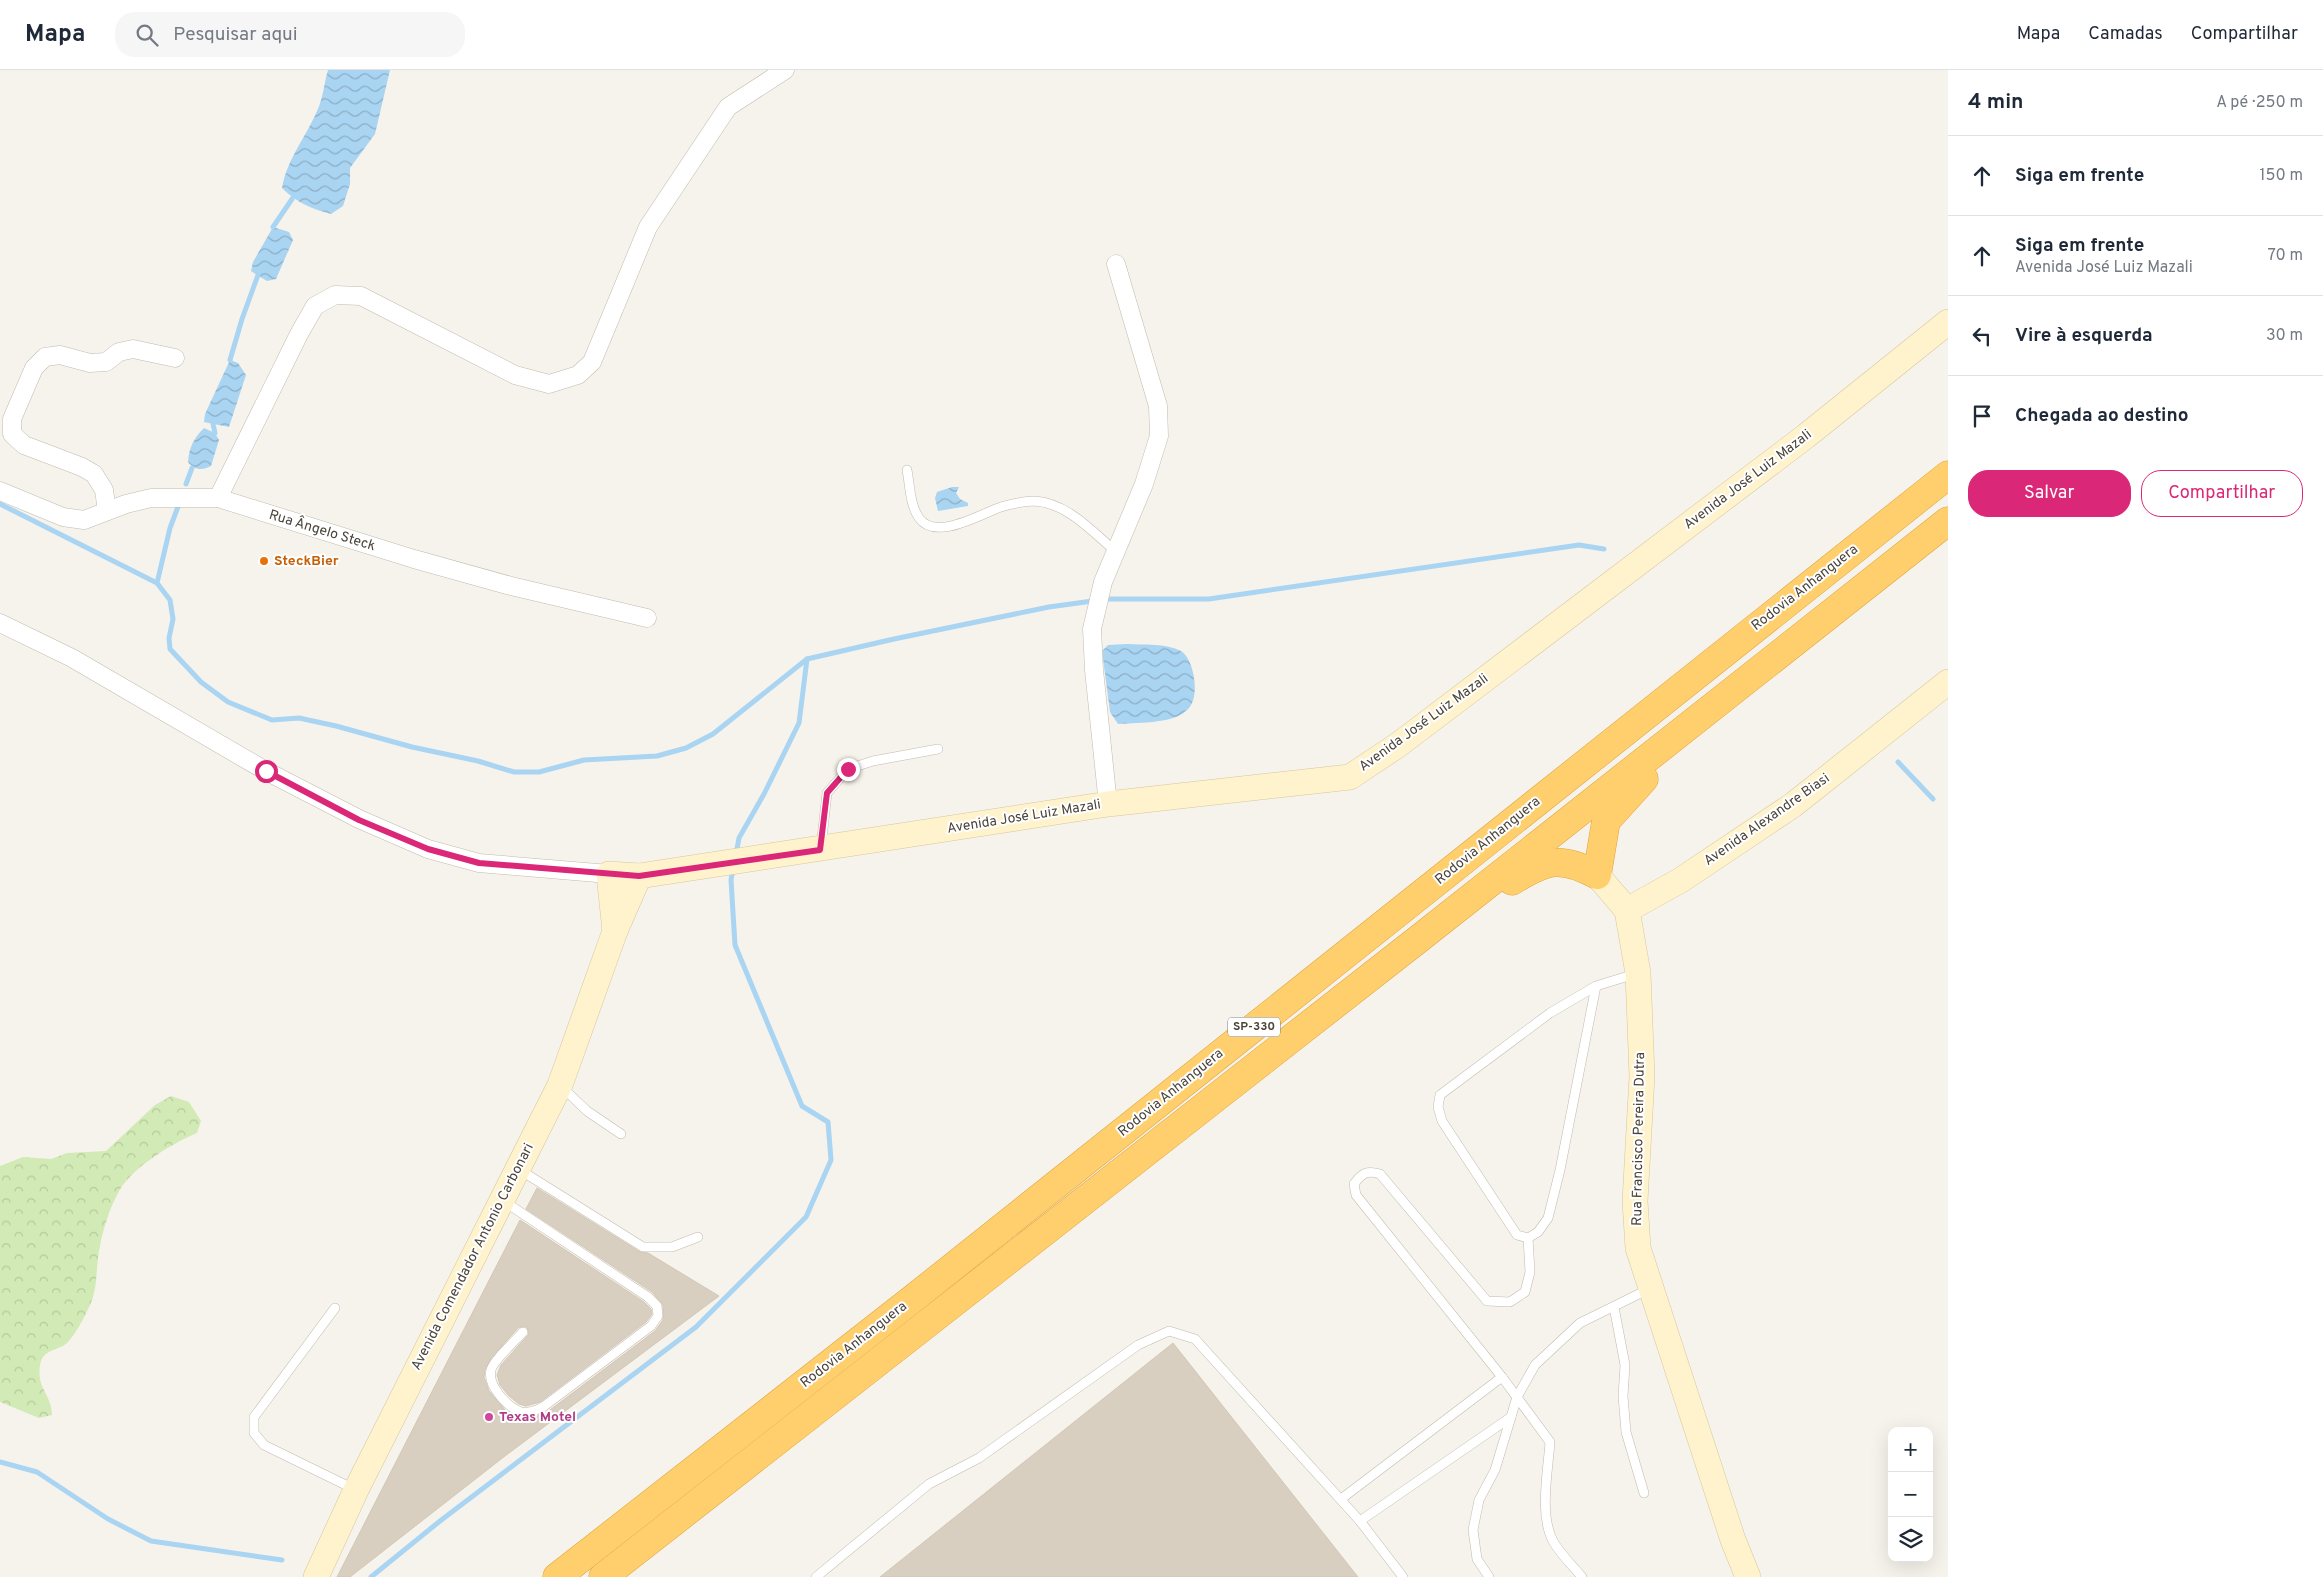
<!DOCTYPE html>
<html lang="pt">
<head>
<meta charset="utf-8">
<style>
	:root { --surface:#fff; --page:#f6f6f7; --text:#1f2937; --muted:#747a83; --line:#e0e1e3; --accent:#db2777 }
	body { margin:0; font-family:Overpass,sans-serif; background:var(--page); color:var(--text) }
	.controls { position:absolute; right:15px; bottom:15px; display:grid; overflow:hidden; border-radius:10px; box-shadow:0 5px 20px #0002 }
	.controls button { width:45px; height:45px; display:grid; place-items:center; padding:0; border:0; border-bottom:1px solid var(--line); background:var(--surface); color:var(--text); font:25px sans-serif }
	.stop { position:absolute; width:15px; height:15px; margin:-11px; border:4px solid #db2777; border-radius:50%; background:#fff }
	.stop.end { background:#db2777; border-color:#fff; box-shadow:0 1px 5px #0008 }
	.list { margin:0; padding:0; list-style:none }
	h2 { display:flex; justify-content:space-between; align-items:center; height:65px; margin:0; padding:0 20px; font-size:21px }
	h2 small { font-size:16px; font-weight:400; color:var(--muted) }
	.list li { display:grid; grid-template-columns:32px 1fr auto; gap:15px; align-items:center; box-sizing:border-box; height:80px; padding:0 20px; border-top:1px solid var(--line) }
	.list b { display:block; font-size:19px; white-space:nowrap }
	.list p { margin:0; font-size:16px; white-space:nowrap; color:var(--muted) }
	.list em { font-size:16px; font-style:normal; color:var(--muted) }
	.actions { display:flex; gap:10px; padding:15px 20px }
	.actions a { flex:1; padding:11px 0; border:1px solid var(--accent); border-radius:20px; text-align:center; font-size:18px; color:var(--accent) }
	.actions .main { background:var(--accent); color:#fff }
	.icon { flex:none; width:28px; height:28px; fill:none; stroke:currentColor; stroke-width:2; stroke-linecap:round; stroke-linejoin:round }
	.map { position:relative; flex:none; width:1948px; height:1507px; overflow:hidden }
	header { display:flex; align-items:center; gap:30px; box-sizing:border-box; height:70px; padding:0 25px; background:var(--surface); border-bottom:1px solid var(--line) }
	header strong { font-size:24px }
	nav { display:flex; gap:28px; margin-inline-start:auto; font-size:18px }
	.search { width:350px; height:45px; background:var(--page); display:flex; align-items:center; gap:12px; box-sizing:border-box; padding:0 18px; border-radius:20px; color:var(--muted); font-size:19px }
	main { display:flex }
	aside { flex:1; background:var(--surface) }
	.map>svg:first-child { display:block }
</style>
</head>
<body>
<header>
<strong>Mapa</strong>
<div class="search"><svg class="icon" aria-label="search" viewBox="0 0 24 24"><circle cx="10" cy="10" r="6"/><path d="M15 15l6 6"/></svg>Pesquisar aqui</div>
<nav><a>Mapa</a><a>Camadas</a><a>Compartilhar</a></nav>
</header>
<main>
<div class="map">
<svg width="1948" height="1507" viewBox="0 0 1948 1507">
	<defs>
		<pattern id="forest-crowns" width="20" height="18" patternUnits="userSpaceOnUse" patternTransform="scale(1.25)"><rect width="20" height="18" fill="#d2eab5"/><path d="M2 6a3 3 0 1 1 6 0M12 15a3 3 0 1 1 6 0" fill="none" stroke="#b6ca9c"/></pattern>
		<pattern id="water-waves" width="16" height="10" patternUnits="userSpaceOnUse" patternTransform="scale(1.25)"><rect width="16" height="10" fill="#a9d4f2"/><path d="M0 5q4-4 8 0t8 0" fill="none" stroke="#8caec5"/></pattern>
	</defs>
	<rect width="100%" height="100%" fill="#f6f3ec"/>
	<path fill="url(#forest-crowns)" d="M171 1026 189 1032 201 1051 197 1063C171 1074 129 1099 117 1125 109 1140 103 1160 100 1176 95 1197 99 1220 88 1239 83 1250 76 1263 68 1272 61 1280 45 1279 41 1291 34 1317 52 1324 52 1345L39 1348 0 1332V1096L23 1087 51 1089 67 1083 106 1081 155 1035Z"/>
	<g fill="url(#water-waves)">
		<path d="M328 0H390L375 64 350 98V114L343 136 331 144C312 139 297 133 282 118 287 89 306 67 317 41 323 29 324 13 328 0Z"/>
		<polygon points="273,157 289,162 293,170 276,209 267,211 251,201 253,192"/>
		<polygon points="230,290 238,293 246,305 229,357 204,352 205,344"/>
		<path d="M204 358 215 363 219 370 211 396C202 401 194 400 188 392 189 378 193 369 204 358Z"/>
		<polygon points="952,417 959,417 956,423 960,429 968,433 968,436 938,441 935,428 937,422"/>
		<path d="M1127 574C1144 575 1166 573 1181 581 1194 589 1199 623 1191 635 1189 639 1184 643 1180 645 1166 653 1135 653 1118 654L1110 642 1102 581 1108 575Z"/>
	</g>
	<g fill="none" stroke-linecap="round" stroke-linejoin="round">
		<g stroke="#a9d4f2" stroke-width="5">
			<polyline points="273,157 292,129"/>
			<polyline points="230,290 242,249 258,205"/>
			<polyline points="213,354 215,363"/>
			<polyline points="186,414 192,398"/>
			<polyline points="0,434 157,513 170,530 173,549 169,568 170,579 201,612 228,632 272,650 299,648 336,656 412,677 478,691 514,702 539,702 584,690 657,686 686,678 713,664 807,589 894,569 1049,537 1107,529 1209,529 1579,475 1604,479"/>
			<polyline points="157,513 170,458 179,434"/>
			<polyline points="1898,692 1933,729"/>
			<polyline points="736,784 739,768 764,724 799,653 807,589"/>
			<polyline points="0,1392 37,1402 108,1449 151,1471 282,1490"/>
			<polyline points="371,1507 440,1451 696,1257 806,1147 831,1090 828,1052 802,1036 735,875 731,810 733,799"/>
		</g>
	</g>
	<g fill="#d8cfc1" stroke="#d3c7b4">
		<polygon points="537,1118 640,1182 648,1183 719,1226 505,1386 350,1507 337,1507 520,1150 644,1232 651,1239 652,1244 646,1252 540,1332 526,1336 519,1334 509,1326 500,1315 497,1305 501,1295 529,1264 527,1257 519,1257 491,1288 485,1300 484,1307 489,1321 506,1341 524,1349 546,1343 655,1261 663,1250 663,1235 652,1222 526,1139"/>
		<polygon points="1173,1273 1358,1507 880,1507"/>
	</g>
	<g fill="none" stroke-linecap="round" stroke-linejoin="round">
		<defs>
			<g id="service">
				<path d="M907 400C910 416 910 435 919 448 936 472 982 443 1001 437 1010 434 1026 431 1035 431 1067 433 1093 462 1115 481"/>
				<polyline points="821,777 827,723 848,699 873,691 938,679"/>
				<polyline points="1596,916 1560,1100 1548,1148 1538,1162 1528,1168 1517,1165 1442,1051 1438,1037 1440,1025 1550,943 1596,916 1635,904"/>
				<polyline points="562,1017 587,1041 621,1064"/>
				<polyline points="520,1100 643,1177 672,1177 698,1167"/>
				<path d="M502 1130 648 1227 657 1236 658 1246 651 1256 543 1337C536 1340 529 1344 521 1342 507 1337 487 1315 491 1300 493 1291 516 1270 523 1262"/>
				<path d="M1528 1168 1530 1202 1525 1222 1510 1232 1487 1231 1380 1104C1367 1100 1362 1103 1354 1114L1356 1125 1502 1307 1550 1372C1548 1401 1539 1445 1553 1471 1560 1484 1573 1496 1582 1507"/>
				<polyline points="1614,1237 1625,1295 1623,1326 1626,1362 1644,1423"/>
				<polyline points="335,1238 254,1347 254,1363 264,1375 356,1420"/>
				<polyline points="1341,1429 1502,1307"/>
				<polyline points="1360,1451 1511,1347"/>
				<polyline points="816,1507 929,1414 979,1388 1138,1275 1169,1261 1195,1269 1360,1451 1403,1507"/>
				<polyline points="1489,1507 1477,1489 1473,1460 1479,1430 1495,1400 1517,1327 1535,1295 1580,1253 1651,1218"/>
			</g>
			<g id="minor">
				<polyline points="0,421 63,447 84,450 126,434 151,428 218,428 414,489 511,516 647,548"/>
				<polyline points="218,428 299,264 315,236 335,225 361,226 515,305 549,314 578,305 592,292 648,157 728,37 785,0"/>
				<polyline points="107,441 104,420 94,404 82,397 24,375 12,364 12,349 34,298 45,287 60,285 90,293 106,292 119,282 133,279 175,288"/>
				<polyline points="0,553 72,588 266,701 359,749 428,779 479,793 609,804"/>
				<polyline points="1108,734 1094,600 1092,559 1103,512 1144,414 1159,366 1158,336 1116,194"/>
			</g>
			<g id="secondary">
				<polyline points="1597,805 1627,840 1638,903 1642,1006 1635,1131 1638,1178 1733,1470 1748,1507"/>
				<polyline points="1627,840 1681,810 1793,735 1948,612"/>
				<polyline points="615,861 609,804 639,806 1108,734 1350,707 1398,675 1806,366 1948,252"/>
				<polyline points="316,1507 356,1420 560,1015 615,861 639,806"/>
			</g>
			<g id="motorway">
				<path d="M1512 811C1546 790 1560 785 1597 805L1606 751 1644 709"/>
				<polyline points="557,1507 910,1231 1948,405"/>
				<polyline points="603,1507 1416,871 1948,451"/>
			</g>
		</defs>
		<use href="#service" stroke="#c2bbae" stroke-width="10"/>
		<use href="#minor" stroke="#c2bbae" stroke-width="19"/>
		<use href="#secondary" stroke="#d6c79b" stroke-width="26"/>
		<use href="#motorway" stroke="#e0a43c" stroke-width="29"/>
		<use href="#service" stroke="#fff" stroke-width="9"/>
		<use href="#minor" stroke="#fff" stroke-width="18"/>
		<use href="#secondary" stroke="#fff3cd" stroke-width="25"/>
		<use href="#motorway" stroke="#ffcf6e" stroke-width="28"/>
	</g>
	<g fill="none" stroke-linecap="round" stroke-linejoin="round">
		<polyline stroke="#db2777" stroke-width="6" points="266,701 359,750 428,779 479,793 639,806 820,780 827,723 848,699"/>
	</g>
	<circle fill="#e8710a" stroke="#fff" stroke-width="2" cx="264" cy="491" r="5"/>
	<circle fill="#d1479c" stroke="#fff" stroke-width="2" cx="489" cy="1347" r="5"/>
	<g text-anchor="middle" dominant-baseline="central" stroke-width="4" stroke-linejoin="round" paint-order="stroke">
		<rect fill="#fff" stroke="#817c74" stroke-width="1" x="1228" y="947.5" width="52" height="19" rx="4"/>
		<g font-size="12" font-weight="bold" fill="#4b4439">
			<text x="1254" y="957">SP-330</text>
		</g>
		<g font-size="14" fill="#4b4439" stroke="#fff">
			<text transform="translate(1748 410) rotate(-37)">Avenida José Luiz Mazali</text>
			<text transform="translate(322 461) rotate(17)">Rua Ângelo Steck</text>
			<text transform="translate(1805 518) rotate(-38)">Rodovia Anhanguera</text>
			<text transform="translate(1424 653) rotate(-36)">Avenida José Luiz Mazali</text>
			<text transform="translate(1024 747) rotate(-9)">Avenida José Luiz Mazali</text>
			<text transform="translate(1767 750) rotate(-35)">Avenida Alexandre Biasi</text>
			<text transform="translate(1488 771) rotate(-39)">Rodovia Anhanguera</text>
			<text transform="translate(1171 1023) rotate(-39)">Rodovia Anhanguera</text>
			<text transform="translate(1639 1069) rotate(-89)">Rua Francisco Pereira Dutra</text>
			<text transform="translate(473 1187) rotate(-63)">Avenida Comendador Antonio Carbonari</text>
			<text transform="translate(854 1275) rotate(-38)">Rodovia Anhanguera</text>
		</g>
		<g font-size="14" font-weight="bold" fill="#c56008" stroke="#fff" text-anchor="start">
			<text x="274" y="491">SteckBier</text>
		</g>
		<g font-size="14" font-weight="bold" fill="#b23c85" stroke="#fff" text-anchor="start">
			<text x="499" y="1347">Texas Motel</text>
		</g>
	</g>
</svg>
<div class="controls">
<button>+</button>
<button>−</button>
<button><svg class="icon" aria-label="layers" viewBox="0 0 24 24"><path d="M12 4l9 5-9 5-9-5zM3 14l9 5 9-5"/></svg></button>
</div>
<div class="stop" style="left:266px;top:701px"></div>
<div class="stop end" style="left:848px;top:699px"></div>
</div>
<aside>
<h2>4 min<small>A pé · 250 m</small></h2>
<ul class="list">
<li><svg class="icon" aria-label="ahead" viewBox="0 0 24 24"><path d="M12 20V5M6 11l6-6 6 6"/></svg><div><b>Siga em frente</b></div><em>150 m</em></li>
<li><svg class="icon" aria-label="ahead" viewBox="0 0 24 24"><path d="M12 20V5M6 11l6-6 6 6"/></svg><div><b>Siga em frente</b><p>Avenida José Luiz Mazali</p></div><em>70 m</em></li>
<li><svg class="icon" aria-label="left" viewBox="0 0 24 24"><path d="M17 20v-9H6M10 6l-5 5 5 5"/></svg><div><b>Vire à esquerda</b></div><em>30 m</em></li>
<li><svg class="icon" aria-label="arrive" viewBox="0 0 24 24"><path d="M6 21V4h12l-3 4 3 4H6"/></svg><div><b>Chegada ao destino</b></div></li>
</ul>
<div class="actions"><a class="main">Salvar</a><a>Compartilhar</a></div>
</aside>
</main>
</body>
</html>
